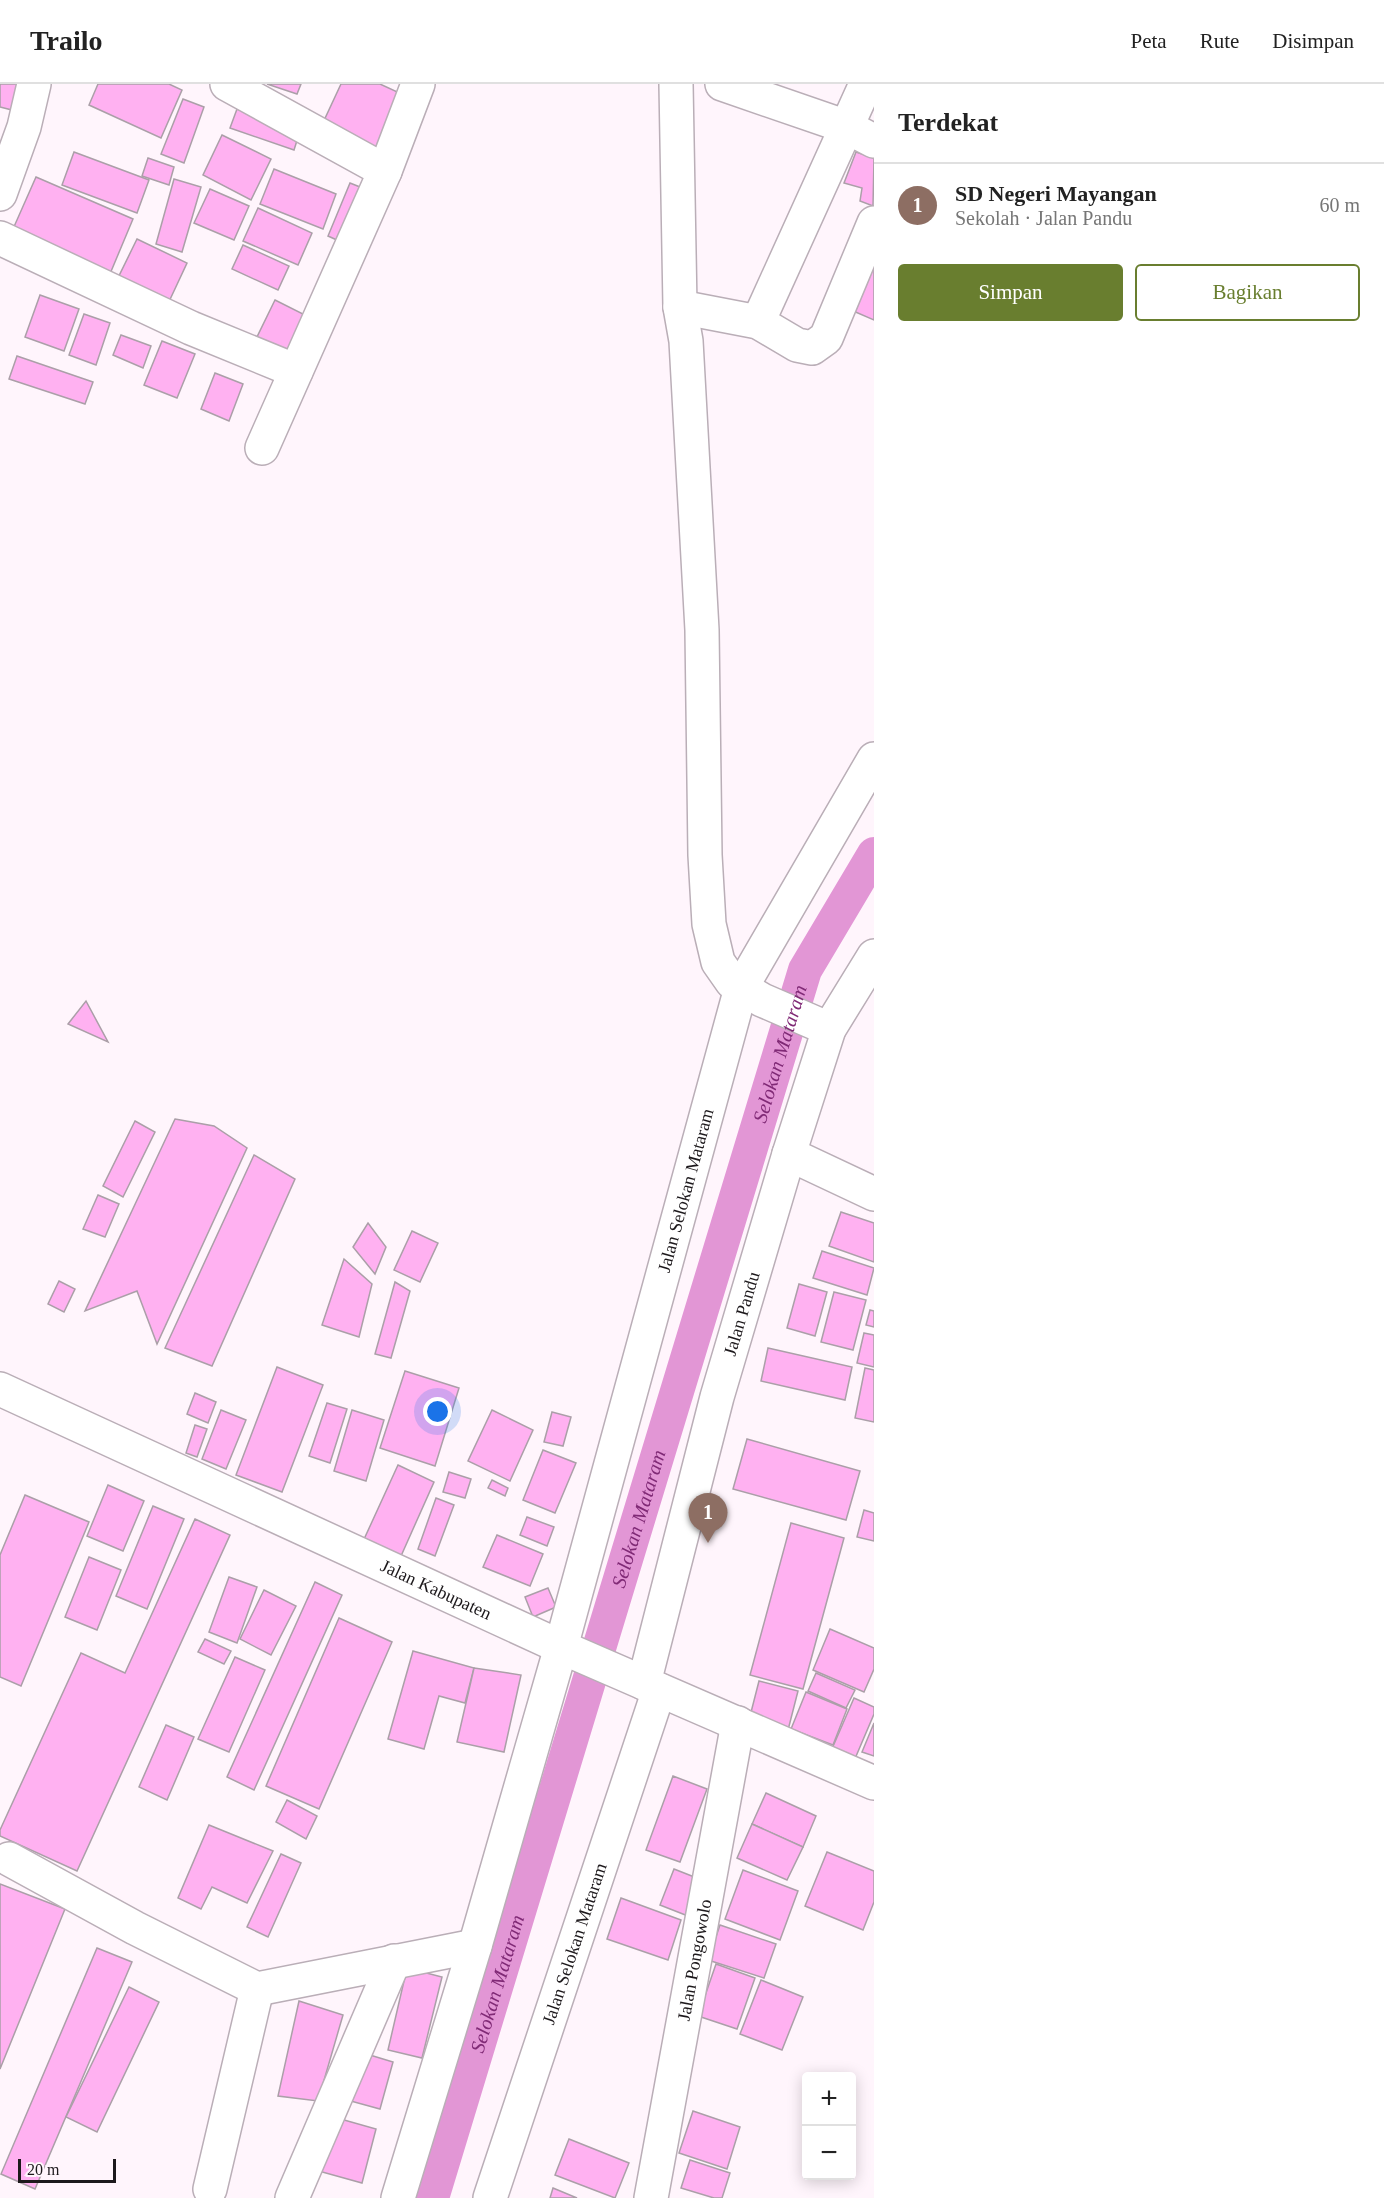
<!DOCTYPE html>
<html lang="id">
<head>
<meta charset="utf-8">
<style>
	:root { --surface:#fff; --page:#f2f2f2; --text:#222; --muted:#767676; --line:#e0e0e0; --accent:#697e2f }
	body { margin:0; font-family:Georgia,serif; background:var(--page); color:var(--text) }
	.controls { position:absolute; right:18px; bottom:18px; display:grid; overflow:hidden; border-radius:6px; box-shadow:0 3px 15px #0003 }
	.controls button { width:54px; height:54px; display:grid; place-items:center; padding:0; border:0; border-bottom:2px solid var(--line); background:var(--surface); color:var(--text); font:30px sans-serif }
	.scale { position:absolute; left:18px; bottom:15px; width:98px; box-sizing:border-box; padding-left:6px; border:3px solid #1d191c; border-top:0; font-size:16px; line-height:21px; white-space:nowrap; color:#1d191c; -webkit-text-stroke:4px #fff5fc; paint-order:stroke }
	.you { position:absolute; left:438px; top:1328px; width:21px; height:21px; margin:-15px; border:4px solid #fff; border-radius:50%; background:#1a73e8; box-shadow:0 0 0 9px #1a73e833 }
	.badge { display:grid; place-items:center; width:39px; height:39px; border-radius:50%; background:var(--accent); color:#fff; font-size:20px; font-weight:700 }
	.pin { position:absolute; translate:-50% -50px; filter:drop-shadow(0 2px 3px #0008) }
	.pin::after { content:''; position:absolute; top:32px; width:21px; height:18px; background:inherit; clip-path:polygon(0 0,100% 0,50% 100%) }
	.list { margin:0; padding:0; list-style:none }
	h2 { display:flex; justify-content:space-between; align-items:center; height:78px; margin:0; padding:0 24px; font-size:26px }
	h2 small { font-size:20px; font-weight:400; color:var(--muted) }
	.list li { display:grid; grid-template-columns:39px 1fr auto; gap:18px; align-items:center; box-sizing:border-box; height:84px; padding:0 24px; border-top:2px solid var(--line) }
	.list b { display:block; font-size:22px; white-space:nowrap }
	.list p { margin:0; font-size:20px; white-space:nowrap; color:var(--muted) }
	.list em { font-size:20px; font-style:normal; color:var(--muted) }
	.actions { display:flex; gap:12px; padding:18px 24px }
	.actions a { flex:1; padding:14px 0; border:2px solid var(--accent); border-radius:6px; text-align:center; font-size:21px; color:var(--accent) }
	.actions .main { background:var(--accent); color:#fff }
	.map { position:relative; flex:none; width:874px; height:2114px; overflow:hidden }
	header { display:flex; align-items:center; gap:36px; box-sizing:border-box; height:84px; padding:0 30px; background:var(--surface); border-bottom:2px solid var(--line) }
	header strong { font-size:28px }
	nav { display:flex; gap:33px; margin-inline-start:auto; font-size:21px }
	main { display:flex }
	aside { flex:1; background:var(--surface) }
	.map>svg:first-child { display:block }
</style>
</head>
<body>
<header>
<strong>Trailo</strong>
<nav><a>Peta</a><a>Rute</a><a>Disimpan</a></nav>
</header>
<main>
<div class="map">
<svg width="874" height="2114" viewBox="0 0 874 2114">
	<rect width="100%" height="100%" fill="#fff5fc"/>
	<g fill="none" stroke-linecap="round" stroke-linejoin="round">
		<path stroke="#e296d5" stroke-width="34" id="s1" d="M432 2114 805 886 874 770"/>
	</g>
	<g fill="#ffb1f1" stroke="#ab9fa8" stroke-width="1.5">
		<polygon points="0,0 19,0 12,26 0,23"/>
		<polygon points="98,0 169,0 182,6 161,54 89,21"/>
		<polygon points="267,0 301,0 297,10"/>
		<polygon points="341,0 380,0 404,11 376,70 321,43"/>
		<polygon points="183,15 204,23 184,79 161,70"/>
		<polygon points="237,25 300,47 294,66 230,44"/>
		<polygon points="222,51 271,75 251,116 203,91"/>
		<polygon points="74,68 149,96 137,129 62,101"/>
		<polygon points="856,68 874,74 873,122 860,117 862,104 844,99"/>
		<polygon points="148,74 174,83 169,101 142,92"/>
		<polygon points="274,85 336,110 323,145 260,120"/>
		<polygon points="36,93 133,135 107,197 9,154"/>
		<polygon points="174,95 201,103 182,168 156,160"/>
		<polygon points="350,99 370,107 348,161 328,152"/>
		<polygon points="210,105 249,122 234,156 194,139"/>
		<polygon points="258,124 312,149 298,181 243,157"/>
		<polygon points="137,155 187,179 166,224 115,200"/>
		<polygon points="243,161 289,182 278,206 232,185"/>
		<polygon points="874,174 874,236 851,226"/>
		<polygon points="40,211 79,225 64,267 25,253"/>
		<polygon points="275,216 309,233 287,278 253,261"/>
		<polygon points="84,230 110,239 96,281 69,271"/>
		<polygon points="121,251 151,262 143,284 113,271"/>
		<polygon points="162,257 195,270 177,314 144,301"/>
		<polygon points="17,272 93,298 85,320 9,295"/>
		<polygon points="215,289 243,300 229,337 201,325"/>
		<polygon points="86,917 108,958 68,940"/>
		<polygon points="175,1035 214,1042 247,1064 157,1260 137,1207 85,1227"/>
		<polygon points="135,1037 155,1048 123,1113 103,1102"/>
		<polygon points="254,1071 295,1095 212,1282 165,1264"/>
		<polygon points="98,1111 119,1120 105,1153 83,1145"/>
		<polygon points="841,1128 874,1139 874,1178 829,1162"/>
		<polygon points="368,1139 386,1163 375,1190 353,1163"/>
		<polygon points="412,1147 438,1159 420,1198 394,1186"/>
		<polygon points="822,1167 874,1184 867,1211 813,1194"/>
		<polygon points="344,1175 372,1200 359,1253 322,1241"/>
		<polygon points="59,1197 75,1205 64,1228 48,1220"/>
		<polygon points="395,1198 410,1207 391,1274 375,1270"/>
		<polygon points="799,1200 827,1208 815,1252 787,1244"/>
		<polygon points="834,1208 866,1216 853,1266 821,1258"/>
		<polygon points="870,1226 874,1227 874,1243 866,1241"/>
		<polygon points="864,1249 874,1251 874,1283 857,1279"/>
		<polygon points="768,1264 852,1283 845,1316 761,1297"/>
		<polygon points="277,1283 323,1301 282,1408 236,1391"/>
		<polygon points="865,1284 874,1286 874,1338 855,1334"/>
		<polygon points="405,1287 459,1304 435,1382 380,1364"/>
		<polygon points="195,1309 216,1318 208,1339 187,1330"/>
		<polygon points="327,1319 347,1325 330,1379 309,1372"/>
		<polygon points="221,1326 246,1336 226,1385 202,1375"/>
		<polygon points="352,1326 384,1336 366,1397 334,1387"/>
		<polygon points="492,1326 533,1346 510,1397 468,1377"/>
		<polygon points="552,1328 571,1333 563,1362 544,1358"/>
		<polygon points="195,1341 207,1345 197,1373 186,1369"/>
		<polygon points="747,1355 860,1387 846,1436 733,1405"/>
		<polygon points="543,1366 576,1379 555,1429 523,1416"/>
		<polygon points="398,1381 434,1398 397,1481 360,1464"/>
		<polygon points="449,1388 471,1395 465,1414 443,1408"/>
		<polygon points="492,1396 508,1404 505,1412 488,1404"/>
		<polygon points="108,1401 144,1417 123,1467 87,1452"/>
		<polygon points="25,1411 89,1438 21,1602 0,1593 0,1471"/>
		<polygon points="436,1414 454,1421 435,1472 418,1465"/>
		<polygon points="153,1422 184,1435 147,1525 116,1512"/>
		<polygon points="864,1426 874,1429 874,1457 857,1453"/>
		<polygon points="527,1433 554,1443 547,1462 520,1451"/>
		<polygon points="195,1435 230,1451 77,1787 0,1752 0,1746 81,1569 125,1589"/>
		<polygon points="791,1439 844,1454 803,1605 750,1591"/>
		<polygon points="497,1451 543,1470 530,1502 483,1483"/>
		<polygon points="89,1473 121,1486 97,1546 65,1533"/>
		<polygon points="229,1493 257,1503 237,1559 209,1548"/>
		<polygon points="315,1498 342,1511 254,1706 227,1693"/>
		<polygon points="548,1504 556,1523 533,1533 525,1513"/>
		<polygon points="264,1506 296,1522 271,1571 240,1555"/>
		<polygon points="339,1534 392,1558 319,1725 266,1702"/>
		<polygon points="830,1545 874,1564 874,1585 864,1608 813,1586"/>
		<polygon points="205,1555 231,1567 224,1580 198,1568"/>
		<polygon points="413,1567 474,1584 465,1619 439,1612 424,1665 388,1655"/>
		<polygon points="235,1573 265,1586 229,1668 198,1655"/>
		<polygon points="474,1584 521,1591 504,1668 457,1658"/>
		<polygon points="816,1589 855,1606 846,1624 808,1607"/>
		<polygon points="759,1597 798,1607 787,1650 748,1640"/>
		<polygon points="806,1608 847,1625 833,1661 791,1645"/>
		<polygon points="854,1614 874,1623 874,1630 851,1684 828,1674"/>
		<polygon points="874,1639 874,1672 862,1668"/>
		<polygon points="166,1641 194,1653 167,1716 139,1703"/>
		<polygon points="673,1692 707,1705 680,1778 646,1766"/>
		<polygon points="766,1709 816,1732 803,1763 752,1740"/>
		<polygon points="287,1716 317,1732 306,1755 276,1738"/>
		<polygon points="752,1740 803,1763 787,1796 737,1774"/>
		<polygon points="209,1741 273,1767 247,1819 212,1803 201,1825 178,1814"/>
		<polygon points="827,1768 874,1787 874,1818 863,1846 805,1822"/>
		<polygon points="281,1770 301,1779 268,1853 247,1843"/>
		<polygon points="674,1785 707,1798 693,1834 660,1821"/>
		<polygon points="743,1786 798,1807 780,1856 725,1835"/>
		<polygon points="0,1800 65,1825 0,1985"/>
		<polygon points="621,1814 681,1836 668,1876 607,1855"/>
		<polygon points="720,1841 776,1860 764,1894 708,1876"/>
		<polygon points="97,1864 132,1878 35,2105 1,2090"/>
		<polygon points="716,1880 755,1894 737,1945 698,1932"/>
		<polygon points="407,1884 442,1893 422,1974 388,1966"/>
		<polygon points="761,1896 803,1913 782,1966 740,1950"/>
		<polygon points="129,1903 159,1918 97,2048 66,2033"/>
		<polygon points="299,1917 343,1931 318,2017 278,2012"/>
		<polygon points="360,1968 393,1978 380,2025 347,2016"/>
		<polygon points="693,2027 740,2043 727,2085 679,2069"/>
		<polygon points="330,2032 376,2045 362,2099 315,2086"/>
		<polygon points="569,2055 629,2079 615,2114 555,2091"/>
		<polygon points="690,2076 730,2089 722,2114 714,2114 681,2104"/>
		<polygon points="553,2104 577,2114 550,2114"/>
	</g>
	<g fill="none" stroke-linecap="round" stroke-linejoin="round">
		<defs>
			<g id="minor">
				<polyline points="227,0 385,87"/>
				<polyline points="676,0 680,223 686,257 702,546 705,771 709,840 718,878 732,898 762,916 829,945"/>
				<polyline points="722,0 847,43 874,57"/>
				<polyline points="0,110 24,43 34,0"/>
				<polyline points="0,154 191,244 296,287"/>
				<polyline points="680,223 758,238 797,261 812,264 826,254 874,139"/>
				<polyline points="758,238 866,0"/>
				<polyline points="262,364 385,87 418,0"/>
				<polyline points="789,1070 874,1110"/>
				<path id="s2" d="M644 1599 717 1313 789 1070 829 945 874 872"/>
				<polyline points="9,1775 135,1844 257,1905 475,1862"/>
				<polyline points="210,2105 257,1905"/>
				<polyline points="292,2114 394,1877"/>
				<path id="s3" d="M398 2114 475 1862 561 1563 741 904 874 675"/>
				<path id="s4" d="M490 2114 659 1606"/>
				<path id="s5" d="M651 2114 738 1639"/>
			</g>
			<g id="major">
				<path id="s6" d="M0 1305 561 1563 874 1699"/>
			</g>
		</defs>
		<use href="#minor" stroke="#baaeb7" stroke-width="36"/>
		<use href="#major" stroke="#baaeb7" stroke-width="36"/>
		<use href="#minor" stroke="#fff" stroke-width="33"/>
		<use href="#major" stroke="#fff" stroke-width="33"/>
	</g>
	<g text-anchor="middle" dominant-baseline="central" stroke-width="6" stroke-linejoin="round" paint-order="stroke">
		<g font-size="18" fill="#1d191c" stroke="#fff5fc">
			<text stroke="none"><textPath href="#s3" startOffset="1048">Jalan Selokan Mataram</textPath></text>
			<text stroke="none"><textPath href="#s2" startOffset="382">Jalan Pandu</textPath></text>
			<text stroke="none"><textPath href="#s6" startOffset="480">Jalan Kabupaten</textPath></text>
			<text stroke="none"><textPath href="#s4" startOffset="268">Jalan Selokan Mataram</textPath></text>
			<text stroke="none"><textPath href="#s5" startOffset="242">Jalan Pongowolo</textPath></text>
		</g>
		<g font-size="20" font-style="italic" fill="#802a76" stroke="#fff5fc">
			<text stroke="none"><textPath href="#s1" startOffset="1196">Selokan Mataram</textPath></text>
			<text stroke="none"><textPath href="#s1" startOffset="710">Selokan Mataram</textPath></text>
			<text stroke="none"><textPath href="#s1" startOffset="224">Selokan Mataram</textPath></text>
		</g>
	</g>
</svg>
<div class="controls">
<button>+</button>
<button>−</button>
</div>
<div class="scale">20 m</div>
<div class="you"></div>
<div class="pin badge" style="left:708px;top:1459px;background:#8d6e63">1</div>
</div>
<aside>
<h2>Terdekat<small></small></h2>
<ul class="list">
<li><span class="badge" style="background:#8d6e63">1</span><div><b>SD Negeri Mayangan</b><p>Sekolah · Jalan Pandu</p></div><em>60 m</em></li>
</ul>
<div class="actions"><a class="main">Simpan</a><a>Bagikan</a></div>
</aside>
</main>
</body>
</html>
